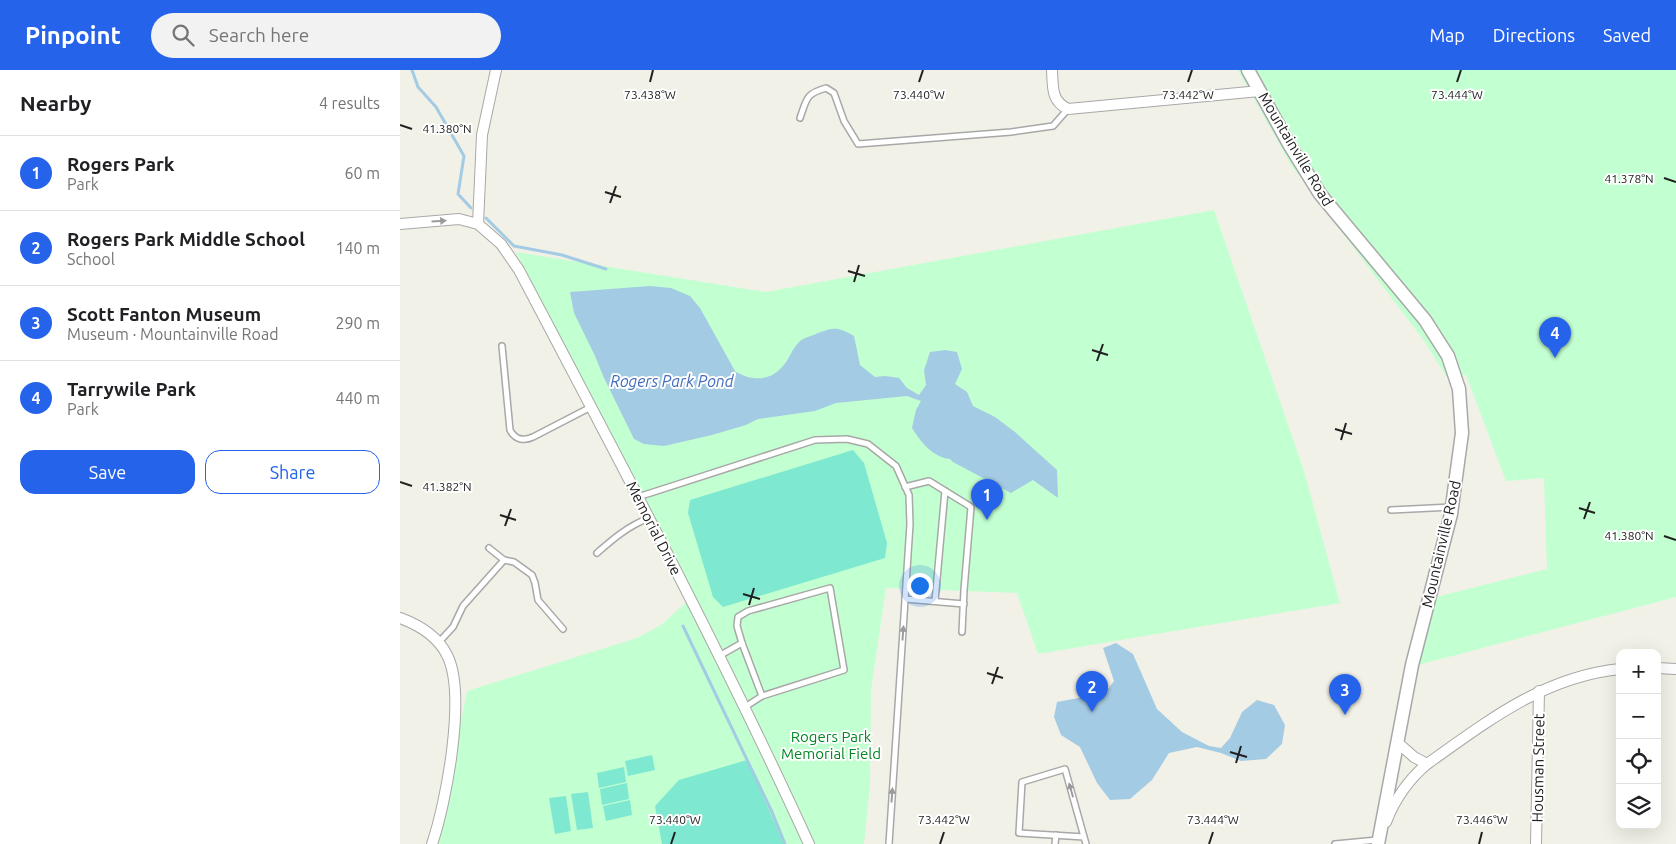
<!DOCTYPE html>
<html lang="en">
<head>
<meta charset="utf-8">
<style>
	:root { --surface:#fff; --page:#f2f2f2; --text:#202124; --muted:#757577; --line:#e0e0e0; --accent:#2563eb }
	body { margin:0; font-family:Ubuntu,sans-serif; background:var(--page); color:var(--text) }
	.controls { position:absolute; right:15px; bottom:15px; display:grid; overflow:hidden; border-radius:10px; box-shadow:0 5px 20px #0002 }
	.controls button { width:45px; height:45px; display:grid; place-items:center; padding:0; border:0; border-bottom:1px solid var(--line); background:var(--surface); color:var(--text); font:25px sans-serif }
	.you { position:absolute; left:519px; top:515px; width:18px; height:18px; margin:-12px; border:4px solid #fff; border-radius:50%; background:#1a73e8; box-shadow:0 0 0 8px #1a73e833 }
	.badge { display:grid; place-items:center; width:32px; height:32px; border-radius:50%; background:var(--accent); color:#fff; font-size:16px; font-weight:700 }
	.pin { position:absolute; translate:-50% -41px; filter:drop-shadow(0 1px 2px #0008) }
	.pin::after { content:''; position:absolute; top:26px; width:18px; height:15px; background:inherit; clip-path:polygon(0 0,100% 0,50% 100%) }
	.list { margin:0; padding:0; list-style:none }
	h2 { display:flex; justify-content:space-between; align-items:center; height:65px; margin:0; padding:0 20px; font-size:21px }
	h2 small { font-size:16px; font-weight:400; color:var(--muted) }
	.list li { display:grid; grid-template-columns:32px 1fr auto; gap:15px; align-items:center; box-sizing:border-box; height:75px; padding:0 20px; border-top:1px solid var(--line) }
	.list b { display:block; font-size:19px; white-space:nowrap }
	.list p { margin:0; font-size:16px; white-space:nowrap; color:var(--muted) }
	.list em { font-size:16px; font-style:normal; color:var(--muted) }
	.actions { display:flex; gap:10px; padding:15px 20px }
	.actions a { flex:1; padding:11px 0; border:1px solid var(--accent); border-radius:15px; text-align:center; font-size:18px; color:var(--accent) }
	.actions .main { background:var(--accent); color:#fff }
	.icon { flex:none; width:28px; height:28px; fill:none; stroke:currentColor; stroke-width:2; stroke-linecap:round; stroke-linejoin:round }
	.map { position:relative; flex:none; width:1276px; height:774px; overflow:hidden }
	header { display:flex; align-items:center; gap:30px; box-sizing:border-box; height:70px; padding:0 25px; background:var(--accent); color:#fff }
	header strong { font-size:24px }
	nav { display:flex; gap:28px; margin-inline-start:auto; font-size:18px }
	.search { width:350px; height:45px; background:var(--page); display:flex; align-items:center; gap:12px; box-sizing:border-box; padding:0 18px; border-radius:28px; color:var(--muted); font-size:19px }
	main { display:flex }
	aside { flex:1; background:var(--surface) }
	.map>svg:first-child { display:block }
</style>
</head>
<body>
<header>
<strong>Pinpoint</strong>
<div class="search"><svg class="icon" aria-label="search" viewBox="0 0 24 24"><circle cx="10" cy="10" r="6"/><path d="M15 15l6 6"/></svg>Search here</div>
<nav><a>Map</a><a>Directions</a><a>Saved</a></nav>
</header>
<main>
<aside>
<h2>Nearby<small>4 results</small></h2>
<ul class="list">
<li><span class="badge">1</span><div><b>Rogers Park</b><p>Park</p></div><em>60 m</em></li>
<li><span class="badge">2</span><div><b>Rogers Park Middle School</b><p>School</p></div><em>140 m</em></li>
<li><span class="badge">3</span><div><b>Scott Fanton Museum</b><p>Museum · Mountainville Road</p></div><em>290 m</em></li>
<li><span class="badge">4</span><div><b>Tarrywile Park</b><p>Park</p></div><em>440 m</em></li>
</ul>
<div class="actions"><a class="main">Save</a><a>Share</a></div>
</aside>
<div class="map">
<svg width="1276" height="774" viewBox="0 0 1276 774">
	<rect width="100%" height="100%" fill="#f2f1e7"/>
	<g fill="#c2ffd1">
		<polygon points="838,0 1276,0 1276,527 1014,596 1032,528 1147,499 1144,408 1106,411 1066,305 1046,306 1025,272 891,95"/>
		<polygon points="814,140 904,401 940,533 638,584 617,523 486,518 471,620 470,715 464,774 37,774 67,621 237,568 261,555 293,526 251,441 116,182 366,222"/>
	</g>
	<g fill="#7fe8d0">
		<polygon points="453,380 464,393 487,473 485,488 323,537 313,527 288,443 290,430"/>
		<polygon points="252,685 255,700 228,706 225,691"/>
		<polygon points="347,690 384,774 262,774 255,736 279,710"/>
		<polygon points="224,697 226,712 199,718 197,703"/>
		<polygon points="227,713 229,729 202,735 200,719"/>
		<polygon points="188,722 193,758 177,760 171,724"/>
		<polygon points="166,726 171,761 155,764 149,728"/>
		<polygon points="230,730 232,745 206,751 203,736"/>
	</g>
	<g fill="#a4cbe4">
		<path d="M250 216 271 218 290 226 300 238 335 301C350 311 370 312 383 296 390 288 391 280 400 271 405 267 412 266 418 263 435 257 438 257 454 266L460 295 475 307 485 306 499 308 507 318 519 325 526 315 524 300 530 282 545 280 557 282 562 299 555 314 567 322 573 336 595 347 615 362 657 400 658 428 633 410 611 423 553 392 550 389C532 387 521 372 512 358L516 340 521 331 507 326 436 333 415 341 358 349 346 355 312 365 264 376 244 374 234 369 204 308 195 286 174 243 170 222Z"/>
		<polygon points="716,573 733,584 757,639 782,662 809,676 821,678 830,668 842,642 857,630 874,635 885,655 882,674 866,689 841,691 821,683 797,677 769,683 752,710 730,729 710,730 697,713 680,677 661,665 654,647 657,632 705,623 714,611 703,578"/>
	</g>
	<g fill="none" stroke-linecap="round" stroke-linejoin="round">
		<g stroke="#a4cbe4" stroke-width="3">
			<polyline points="12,0 18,17 36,37 64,86 58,124 71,138"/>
			<polyline points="86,148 114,176 162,185 206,199"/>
			<polyline points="283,556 372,742 385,774"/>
		</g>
		<defs>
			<g id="service">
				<path d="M400 48C407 29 405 24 426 18L434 23 444 51 458 74 611 62 653 56 668 39"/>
				<path d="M102 276 110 360C115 370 124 371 133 367L191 337"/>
				<polyline points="505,417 529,411 571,437 564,520 562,562"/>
				<polyline points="238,427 415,370 447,369 468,374 496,396 509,425 510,454 489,774"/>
				<polyline points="991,440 1052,437"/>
				<path d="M197 483C213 469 228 456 249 448"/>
				<polyline points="104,490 114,492 132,505 135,513 138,530 163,559"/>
				<polyline points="505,529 564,534"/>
				<polyline points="535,531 545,421"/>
				<polyline points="39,572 53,557 63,536 104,490 89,478"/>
				<polyline points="342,573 362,626"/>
				<polyline points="319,586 342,573 337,556 338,547 348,541 430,518 444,600 362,626 345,637"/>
				<polyline points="684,767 619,763 622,712 665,699 686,774"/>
				<polyline points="655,774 656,765"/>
				<polyline points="935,774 977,770"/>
			</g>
			<g id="minor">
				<path d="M652 0C653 17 651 31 668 39L860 21"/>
				<path d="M0 154 59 149 78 154 101 174 119 200C219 390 320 579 409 774"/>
				<polyline points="78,154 82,65 96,0"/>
				<path d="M0 548C19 555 38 567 47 585 67 624 46 733 32 774"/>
				<polyline points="1257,598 1276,599"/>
				<polyline points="998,673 1014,687 1027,694"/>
				<path d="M986 752C995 729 1008 710 1027 694 1088 651 1143 607 1220 599"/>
				<polyline points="1136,774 1139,621"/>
			</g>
			<polyline id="tertiary" points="848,0 889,74 920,124 1025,250 1048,286 1059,319 1062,363 1051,444 1012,595 978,774"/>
		</defs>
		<use href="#service" stroke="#a8a8a8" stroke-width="8"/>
		<use href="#minor" stroke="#a8a8a8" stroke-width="12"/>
		<use href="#tertiary" stroke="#a8a8a8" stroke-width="15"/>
		<use href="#service" stroke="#fff" stroke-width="5"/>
		<use href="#minor" stroke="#fff" stroke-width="10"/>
		<use href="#tertiary" stroke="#fff" stroke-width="12"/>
	</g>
	<defs><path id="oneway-solid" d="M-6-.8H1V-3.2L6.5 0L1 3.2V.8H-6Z" transform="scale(1.25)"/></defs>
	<g fill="#9b9b9b">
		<use href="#oneway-solid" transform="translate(39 151) rotate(-4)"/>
		<use href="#oneway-solid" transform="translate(503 563) rotate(-86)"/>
		<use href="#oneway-solid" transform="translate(671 720) rotate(-106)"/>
		<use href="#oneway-solid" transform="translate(492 725) rotate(-86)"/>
	</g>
	<path fill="none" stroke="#212121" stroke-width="2" d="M250 12 253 0M519 12 523 0M788 12 792 0M1057 12 1061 0M0 55 12 59M1264 108 1276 112M205 122 221 127M210 133 216 116M448 201 465 206M454 212 459 195M692 280 708 285M697 291 703 274M935 359 952 364M941 370 946 353M0 412 12 416M1179 438 1195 443M100 445 116 450M1184 449 1190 432M105 456 111 439M1264 466 1276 470M343 524 360 529M349 535 354 518M587 603 603 608M592 614 598 597M830 682 847 687M836 693 841 676M271 774 275 762M540 774 544 762M809 774 813 762M1079 774 1082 762"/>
	<g text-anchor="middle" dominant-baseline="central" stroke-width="4" stroke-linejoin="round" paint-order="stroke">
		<g font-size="15" fill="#212121" stroke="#fff">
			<text transform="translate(896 79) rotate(59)">Mountainville Road</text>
			<text transform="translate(254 458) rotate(63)">Memorial Drive</text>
			<text transform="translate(1041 474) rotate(-77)">Mountainville Road</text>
			<text transform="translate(1138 698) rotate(-89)">Housman Street</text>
		</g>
		<g font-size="15" fill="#028823" stroke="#fff">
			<text x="431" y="666">Rogers Park<tspan x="431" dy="17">Memorial Field</tspan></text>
		</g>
		<g font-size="16" font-style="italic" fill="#436cbc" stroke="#fff">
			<text x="272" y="311">Rogers Park Pond</text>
		</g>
	</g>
	<g font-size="12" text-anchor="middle" fill="#212121" stroke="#fff" stroke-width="4" stroke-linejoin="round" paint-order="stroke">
		<text x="250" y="29">73.438°W</text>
		<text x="519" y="29">73.440°W</text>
		<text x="788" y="29">73.442°W</text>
		<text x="1057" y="29">73.444°W</text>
		<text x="47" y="63">41.380°N</text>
		<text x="1229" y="113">41.378°N</text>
		<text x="47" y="421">41.382°N</text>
		<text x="1229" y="470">41.380°N</text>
		<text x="275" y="754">73.440°W</text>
		<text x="544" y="754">73.442°W</text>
		<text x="813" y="754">73.444°W</text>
		<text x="1082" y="754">73.446°W</text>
	</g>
</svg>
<div class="controls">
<button>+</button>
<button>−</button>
<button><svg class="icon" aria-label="locate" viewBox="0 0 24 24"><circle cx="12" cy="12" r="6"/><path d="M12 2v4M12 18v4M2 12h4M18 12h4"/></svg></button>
<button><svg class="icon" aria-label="layers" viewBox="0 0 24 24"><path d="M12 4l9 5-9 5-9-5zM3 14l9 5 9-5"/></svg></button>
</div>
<div class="you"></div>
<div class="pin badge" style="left:587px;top:450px">1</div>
<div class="pin badge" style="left:692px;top:642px">2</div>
<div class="pin badge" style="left:945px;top:645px">3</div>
<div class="pin badge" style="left:1155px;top:288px">4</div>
</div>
</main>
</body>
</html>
